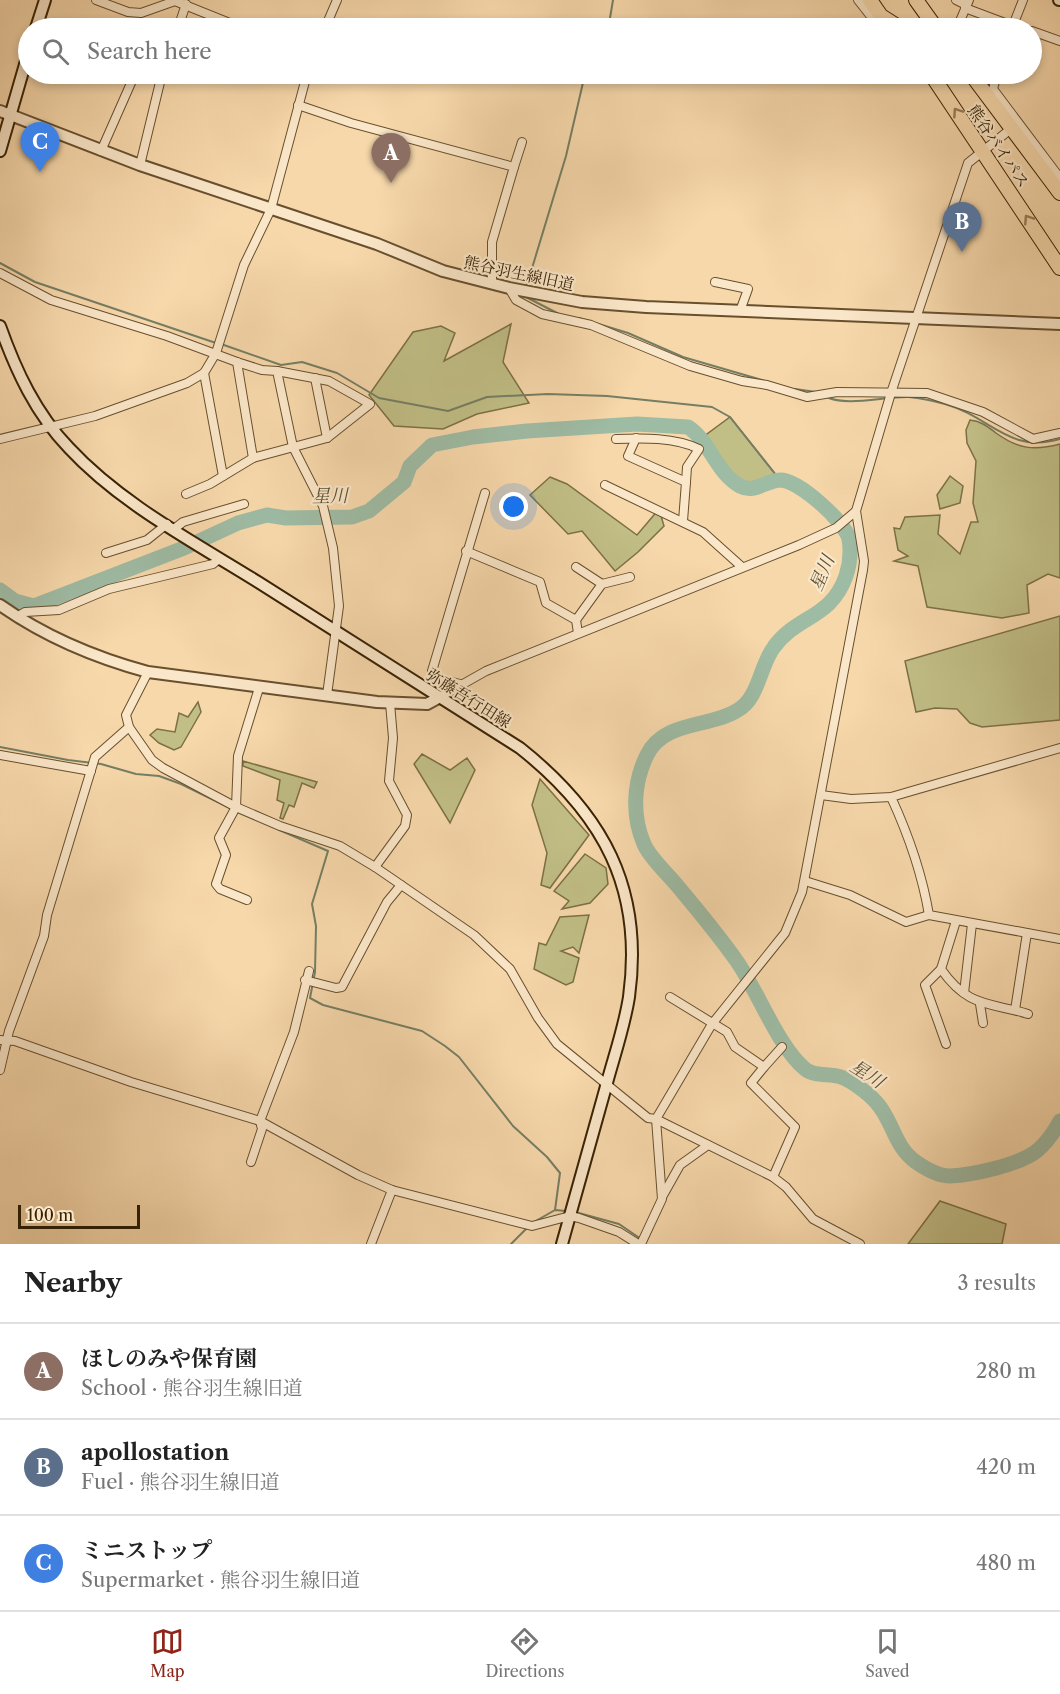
<!DOCTYPE html>
<html lang="en">
<head>
<meta charset="utf-8">
<style>
	:root { --surface:#fff; --page:#f6f6f6; --text:#222; --muted:#767676; --line:#e0e0e0; --accent:#8f2418 }
	body { margin:0; font-family:"Libre Caslon Text","Noto Serif JP",serif; background:var(--page); color:var(--text) }
	.scale { position:absolute; left:18px; bottom:15px; width:122px; box-sizing:border-box; padding-left:6px; border:3px solid #382204; border-top:0; font-size:16px; line-height:21px; white-space:nowrap; color:#382204; -webkit-text-stroke:4px #fae6c8; paint-order:stroke }
	.you { position:absolute; left:514px; top:507px; width:21px; height:21px; margin:-15px; border:4px solid #fff; border-radius:50%; background:#1a73e8; box-shadow:0 0 0 9px #1a73e833 }
	.badge { display:grid; place-items:center; width:39px; height:39px; border-radius:50%; background:var(--accent); color:#fff; font-size:20px; font-weight:700 }
	.pin { position:absolute; translate:-50% -50px; filter:drop-shadow(0 2px 3px #0008) }
	.pin::after { content:''; position:absolute; top:32px; width:21px; height:18px; background:inherit; clip-path:polygon(0 0,100% 0,50% 100%) }
	.list { margin:0; padding:0; list-style:none }
	h2 { display:flex; justify-content:space-between; align-items:center; height:78px; margin:0; padding:0 24px; font-size:26px }
	h2 small { font-size:20px; font-weight:400; color:var(--muted) }
	.list li { display:grid; grid-template-columns:39px 1fr auto; gap:18px; align-items:center; box-sizing:border-box; height:96px; padding:0 24px; border-top:2px solid var(--line) }
	.list b { display:block; font-size:22px; white-space:nowrap }
	.list p { margin:0; font-size:20px; white-space:nowrap; color:var(--muted) }
	.list em { font-size:20px; font-style:normal; color:var(--muted) }
	.icon { flex:none; width:33px; height:33px; fill:none; stroke:currentColor; stroke-width:2; stroke-linecap:round; stroke-linejoin:round }
	.map { position:relative; flex:none; width:1060px; height:1244px; overflow:hidden }
	.search { position:absolute; background:var(--surface); box-shadow:0 3px 9px #0003; left:18px; right:18px; top:18px; height:66px; display:flex; align-items:center; gap:15px; box-sizing:border-box; padding:0 21px; border-radius:33px; color:var(--muted); font-size:22px }
	.sheet { height:366px; background:var(--surface) }
	nav { display:flex; justify-content:space-around; align-items:center; box-sizing:border-box; height:84px; border-top:2px solid var(--line); background:var(--surface); font-size:16px; color:var(--muted) }
	nav a { display:grid; justify-items:center; gap:3px }
	nav .on { color:var(--accent) }
	.map>svg:first-child { display:block }
</style>
</head>
<body>
<div class="map">
<svg width="1060" height="1244" viewBox="0 0 1060 1244">
	<rect width="100%" height="100%" fill="#f7d8ab"/>
	<filter id="stains"><feTurbulence type="fractalNoise" baseFrequency=".00333" numOctaves="4"/><feColorMatrix values="0 0 0 0 .2 0 0 0 0 .09 0 0 0 0 .02 0 0 0 .5 -.17"/></filter>
	<radialGradient id="worn" r=".72"><stop offset=".6" stop-color="#630" stop-opacity="0"/><stop offset="1" stop-color="#630" stop-opacity=".3"/></radialGradient>
	<g fill="#c1be86" stroke="#7c7045" stroke-width="1.5">
		<polygon points="511,324 503,362 529,403 477,414 443,429 394,426 369,395 413,332 441,326 455,333 444,361"/>
		<polygon points="730,417 780,480 749,490 737,485 699,440"/>
		<path d="M970 420C981 421 988 427 996 433 1018 449 1034 451 1060 444V578L1048 574 1027 585 1029 613 1002 618 927 607 918 566 894 561 908 556 898 550 894 528 900 529 905 517 940 515 938 534 960 554 971 522H978L973 503 976 461 967 443 966 430Z"/>
		<polygon points="950,476 963,486 960,503 940,509 937,495"/>
		<polygon points="550,477 567,484 637,535 659,509 664,526 638,552 615,571 582,531 568,534 530,495"/>
		<polygon points="1060,616 1060,720 982,727 970,723 957,709 935,708 916,712 905,661"/>
		<polygon points="198,702 201,712 181,747 174,750 159,743 150,735 157,729 175,732 179,713 188,717"/>
		<polygon points="422,754 450,770 467,758 475,770 450,823 414,764"/>
		<polygon points="243,761 317,782 314,788 302,783 294,807 289,805 283,819 280,818 284,803 277,800 280,780 243,766"/>
		<polygon points="540,779 589,835 550,888 541,885 547,853 532,805"/>
		<polygon points="585,854 606,868 608,884 590,903 562,909 569,901 554,891"/>
		<polygon points="589,915 579,953 573,947 561,951 579,958 573,982 566,985 534,969 539,943 546,945 560,917"/>
		<polygon points="940,1201 1006,1224 1002,1244 908,1244"/>
	</g>
	<g fill="none" stroke-linecap="round" stroke-linejoin="round">
		<g stroke="#757e64" stroke-width="2">
			<polyline points="605,28 610,18 613,0"/>
			<polyline points="0,263 35,282 216,343"/>
			<polyline points="526,288 566,156 585,74"/>
			<polyline points="524,296 559,314"/>
			<polyline points="579,318 628,333 683,357 772,383"/>
			<polyline points="221,344 281,365 302,362 337,373 379,398 448,411 487,397 548,394 607,396 712,407 730,417 780,480"/>
			<polyline points="795,389 816,392"/>
			<path d="M827 397C846 407 886 396 909 397 920 398 934 401 945 404 991 417 1008 454 1060 439"/>
			<polyline points="0,747 68,760 101,764 136,774 159,776 181,784 232,809"/>
			<polyline points="237,812 328,851 312,904 316,926 315,972 310,998 323,1005 422,1031 445,1046 459,1057 513,1126 547,1157 560,1173 555,1210"/>
			<polyline points="575,1212 619,1224 641,1239"/>
			<polyline points="534,1222 555,1210 566,1211"/>
			<polyline points="511,1244 527,1228"/>
		</g>
		<path stroke="#9ebba4" stroke-width="15" d="M0 590 15 601 34 606 184 548 238 523 267 515 286 518 352 517 369 511 404 482 410 466 432 445 473 437 527 431 637 424 688 427C709 440 717 474 740 486 755 494 766 480 781 480 800 481 845 522 849 539 851 551 850 564 846 576 831 619 797 615 774 647 760 665 759 698 738 710 710 728 664 720 647 755 633 783 632 816 644 844 650 858 665 871 675 883 696 908 717 933 736 960 757 989 778 1047 805 1069 815 1077 829 1073 841 1077 852 1081 868 1093 876 1102 893 1120 894 1147 916 1162 926 1169 938 1176 950 1176 972 1175 1020 1165 1038 1150 1047 1142 1054 1132 1060 1121"/>
		<defs>
			<g id="minor">
				<polyline points="96,0 128,12 141,13 175,1 242,28"/>
				<polyline points="858,0 880,28"/>
				<polyline points="956,0 966,5"/>
				<polyline points="965,8 1013,26"/>
				<polyline points="1013,25 1024,28"/>
				<polyline points="178,28 186,4"/>
				<polyline points="325,28 337,0"/>
				<polyline points="957,28 969,0"/>
				<polyline points="1012,28 1023,0"/>
				<polyline points="1032,31 1060,41"/>
				<polyline points="997,74 993,89 1060,178"/>
				<polyline points="298,105 351,123 514,167 492,242 492,284"/>
				<polyline points="101,151 131,83"/>
				<polyline points="140,165 162,74"/>
				<polyline points="514,167 522,142"/>
				<polyline points="0,273 51,300 167,336 237,362 262,370 277,371 293,447 323,506 333,548 339,606 327,695"/>
				<polyline points="715,282 748,289 740,311"/>
				<polyline points="509,288 516,300 542,314 591,325 690,366 742,381 767,385 807,397 837,392 927,393 983,412 1033,439 1060,433"/>
				<polyline points="237,362 253,458 327,438 370,404 329,381 277,371"/>
				<polyline points="204,373 223,476"/>
				<polyline points="315,378 327,438"/>
				<polyline points="636,438 628,456 686,482 683,521"/>
				<polyline points="0,439 95,416 187,383 204,373 216,353 244,265 271,209 307,74"/>
				<path d="M616 439C642 438 675 437 699 449L687 467 686 482"/>
				<polyline points="605,485 703,532 742,567"/>
				<polyline points="186,494 210,484 253,458"/>
				<polyline points="174,529 183,522 244,504"/>
				<polyline points="466,551 540,582 546,603 576,620 578,633"/>
				<polyline points="106,553 147,540 167,524"/>
				<polyline points="576,567 602,584"/>
				<polyline points="17,617 25,612 59,610 109,589 213,564 220,558"/>
				<polyline points="576,620 602,584 630,577"/>
				<polyline points="148,672 126,715 129,727 152,760 163,768 236,807 280,826 340,846 375,867 474,935 510,969 538,1018 557,1044 648,1118 656,1119 773,1177 786,1187 813,1219 860,1244"/>
				<polyline points="460,684 432,677 432,671 485,493"/>
				<polyline points="440,697 486,671 799,545 836,528 856,511 891,393 968,163 1012,128"/>
				<polyline points="0,755 91,771"/>
				<polyline points="821,795 851,799 891,797 1060,748"/>
				<path d="M891 797C909 836 922 873 929 915L1060 939"/>
				<polyline points="375,867 405,826 407,815 389,781 393,738 390,703"/>
				<polyline points="805,881 850,895 906,922 929,915"/>
				<polyline points="247,900 220,889 216,884 226,855 219,838 236,807 238,756 259,688"/>
				<path d="M956 921 941 969C968 1008 989 1002 1028 1014"/>
				<polyline points="941,969 925,985 946,1044"/>
				<polyline points="305,980 336,988 342,987 387,902 401,885"/>
				<polyline points="964,993 972,924"/>
				<polyline points="670,997 727,1032 735,1047 764,1067 751,1083 795,1127 773,1177"/>
				<polyline points="980,1004 983,1023"/>
				<polyline points="1015,1010 1027,933"/>
				<polyline points="0,1040 15,1041 131,1082 260,1121 358,1175 392,1190 532,1226 570,1216 579,1218 619,1232 638,1244"/>
				<polyline points="764,1067 782,1047"/>
				<polyline points="0,1070 9,1031 44,936 47,915 95,757 129,727"/>
				<polyline points="251,1162 262,1129 260,1121 294,1032 309,971"/>
				<polyline points="662,1197 680,1165 708,1145"/>
				<polyline points="371,1244 392,1190"/>
				<polyline points="641,1244 662,1199 656,1119 712,1024 785,933 802,892 863,570 864,561 856,511"/>
			</g>
			<g id="tertiary">
				<polyline points="0,111 140,165 377,244 443,271 509,288 582,302 646,307 1060,324"/>
				<path d="M0 605C44 636 96 658 148 672L377 702 427 704 440 697"/>
			</g>
			<g id="secondary">
				<polyline points="1059,0 1060,0"/>
				<polyline points="36,28 45,0"/>
				<polyline points="0,151 28,54"/>
				<path d="M0 326C16 371 36 414 69 448 121 504 194 542 258 582 346 637 433 693 520 748 603 814 644 888 629 997 624 1029 613 1059 605 1090 591 1141 576 1193 562 1244"/>
			</g>
			<g id="trunk">
				<polyline points="870,0 881,16 900,28"/>
				<polyline points="916,0 936,28"/>
				<polyline points="931,74 1060,268"/>
				<polyline points="971,74 1060,193"/>
			</g>
		</defs>
		<use href="#minor" stroke="#68502e" stroke-width="10"/>
		<use href="#tertiary" stroke="#68502e" stroke-width="14"/>
		<use href="#secondary" stroke="#382204" stroke-width="14"/>
		<use href="#trunk" stroke="#382204" stroke-width="16"/>
		<use href="#minor" stroke="#fae6c8" stroke-width="8"/>
		<use href="#tertiary" stroke="#fae6c8" stroke-width="10"/>
		<use href="#secondary" stroke="#fae6c8" stroke-width="10"/>
		<use href="#trunk" stroke="#f7d8ab" stroke-width="14"/>
	</g>
	<defs><path id="oneway-chevron" d="M-2-3.5L2.5 0L-2 3.5" fill="none" stroke-width="1.6" stroke-linecap="round" stroke-linejoin="round" transform="scale(1.5)"/></defs>
	<g stroke="#987d58">
		<use href="#oneway-chevron" transform="translate(957 112) rotate(-124)"/>
		<use href="#oneway-chevron" transform="translate(1028 219) rotate(-123)"/>
	</g>
	<g text-anchor="middle" dominant-baseline="central" stroke-width="4.5" stroke-linejoin="round" paint-order="stroke">
		<g font-size="16" fill="#382204" stroke="#fae6c8">
			<text transform="translate(999 146) rotate(56)">熊谷バイパス</text>
			<text transform="translate(519 273) rotate(12)">熊谷羽生線旧道</text>
			<text transform="translate(469 698) rotate(32)">弥藤吾行田線</text>
		</g>
		<g font-size="18" font-style="italic" fill="#575034" stroke="#fae6c8">
			<text transform="translate(330 496) rotate(-1)">星川</text>
			<text transform="translate(822 573) rotate(-67)">星川</text>
			<text transform="translate(867 1074) rotate(33)">星川</text>
		</g>
	</g>
	<rect width="100%" height="100%" filter="url(#stains)"/>
	<rect width="100%" height="100%" fill="url(#worn)"/>
</svg>
<div class="scale">100 m</div>
<div class="you"></div>
<div class="pin badge" style="left:391px;top:183px;background:#8d6e63">A</div>
<div class="pin badge" style="left:962px;top:252px;background:#5c6f8a">B</div>
<div class="pin badge" style="left:40px;top:172px;background:#3f7fe0">C</div>
<div class="search"><svg class="icon" aria-label="search" viewBox="0 0 24 24"><circle cx="10" cy="10" r="6"/><path d="M15 15l6 6"/></svg>Search here</div>
</div>
<section class="sheet">
<h2>Nearby<small>3 results</small></h2>
<ul class="list">
<li><span class="badge" style="background:#8d6e63">A</span><div><b>ほしのみや保育園</b><p>School · 熊谷羽生線旧道</p></div><em>280 m</em></li>
<li><span class="badge" style="background:#5c6f8a">B</span><div><b>apollostation</b><p>Fuel · 熊谷羽生線旧道</p></div><em>420 m</em></li>
<li><span class="badge" style="background:#3f7fe0">C</span><div><b>ミニストップ</b><p>Supermarket · 熊谷羽生線旧道</p></div><em>480 m</em></li>
</ul>
</section>
<nav>
<a class="on"><svg class="icon" aria-label="map" viewBox="0 0 24 24"><path d="M3 6l6-2 6 2 6-2v14l-6 2-6-2-6 2zM9 4v14M15 6v14"/></svg>Map</a>
<a><svg class="icon" aria-label="directions" viewBox="0 0 24 24"><path d="M12 3l9 9-9 9-9-9zM9 14v-3h6M13 9l2 2-2 2"/></svg>Directions</a>
<a><svg class="icon" aria-label="saved" viewBox="0 0 24 24"><path d="M7 4h10v16l-5-4-5 4z"/></svg>Saved</a>
</nav>
</body>
</html>
